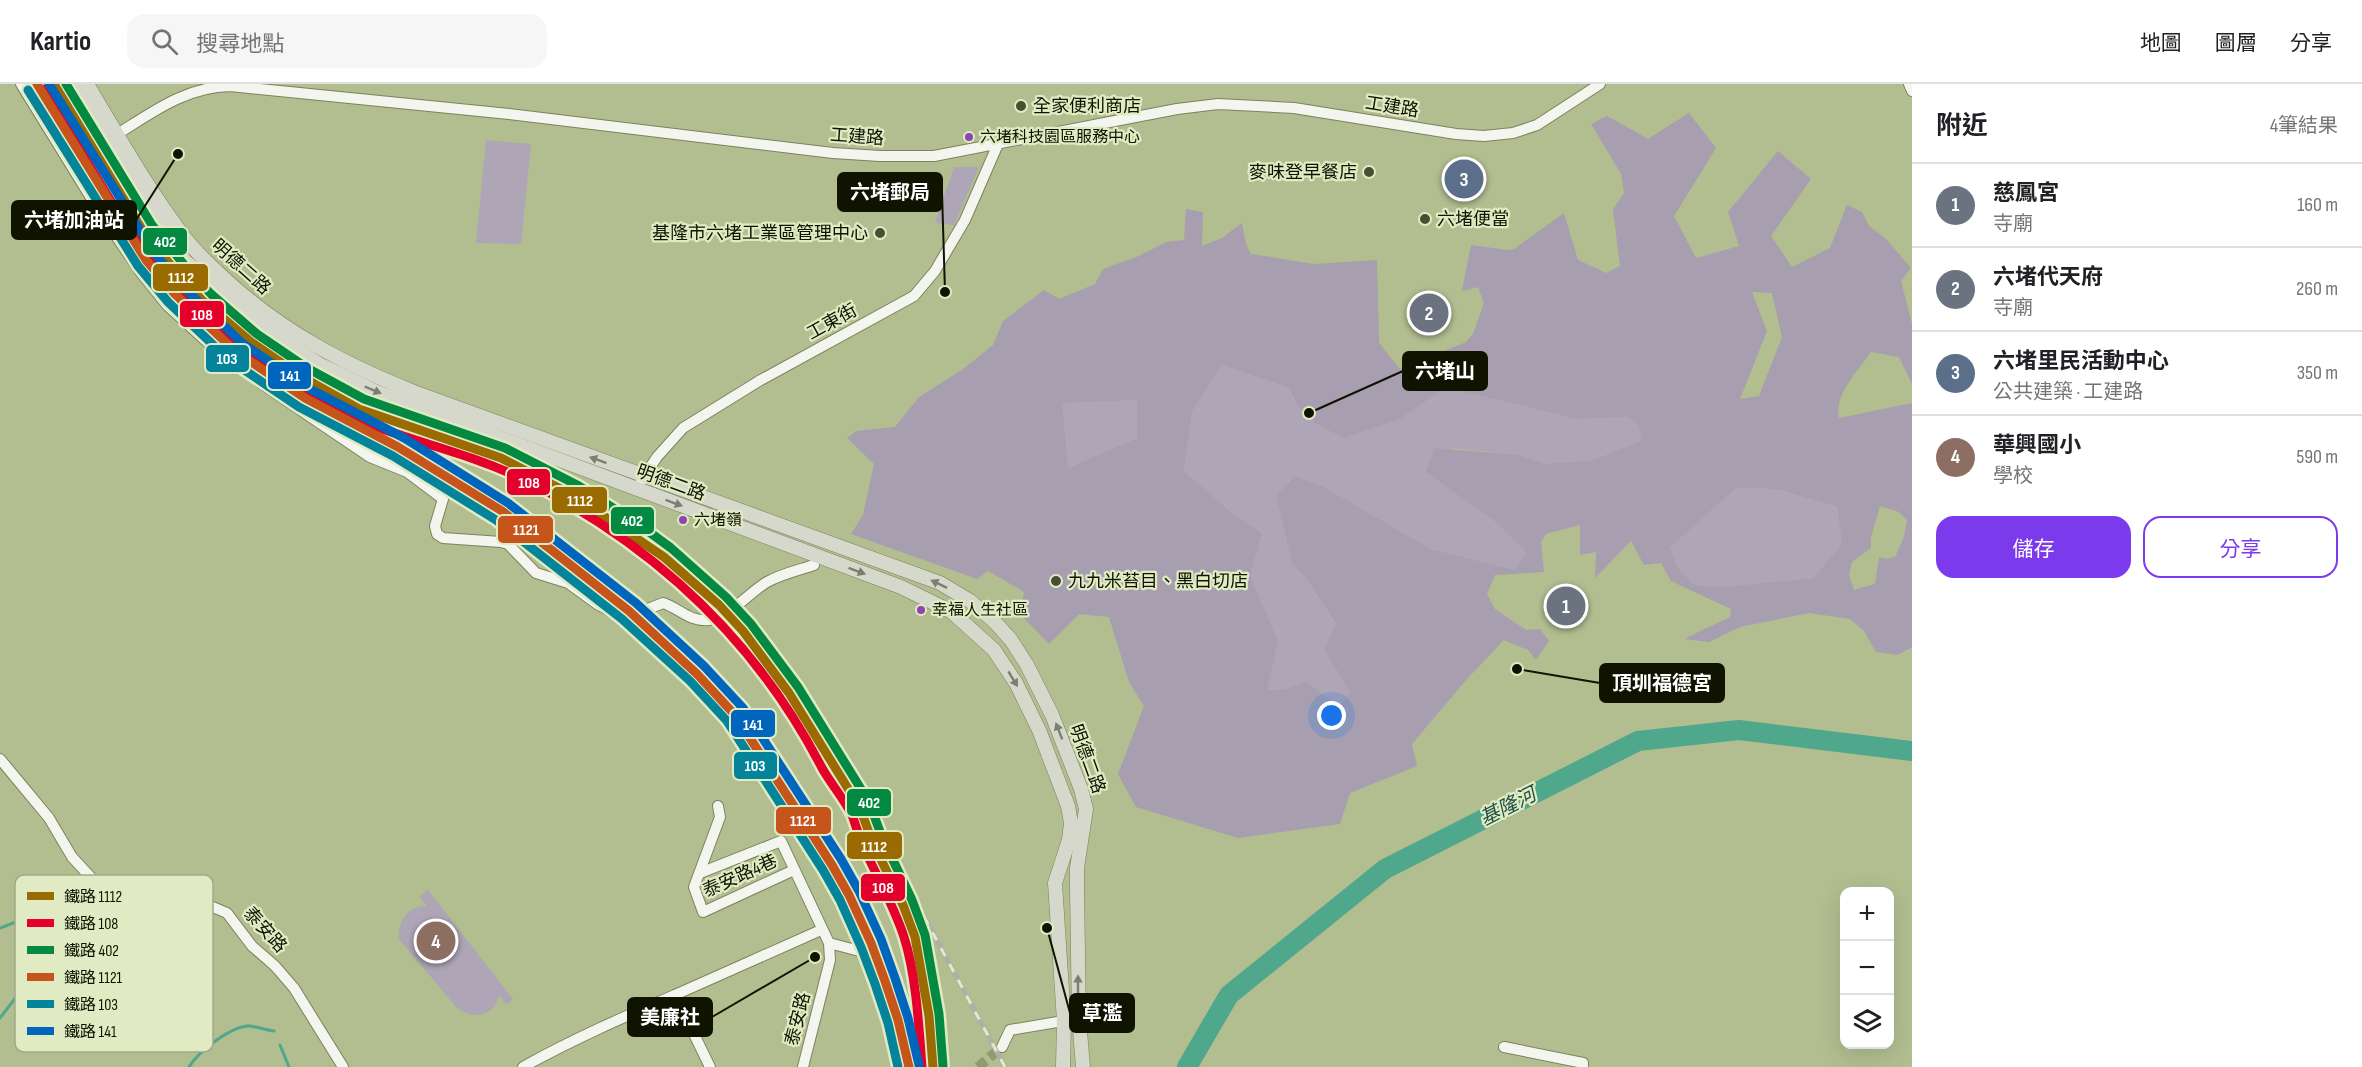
<!DOCTYPE html>
<html lang="zh-TW">
<head>
<meta charset="utf-8">
<style>
	:root { --surface:#fff; --page:#f6f6f6; --text:#202124; --muted:#757577; --line:#e0e0e0; --accent:#7c3aed }
	body { margin:0; font-family:"Sofia Sans Condensed","Noto Sans TC",sans-serif; background:var(--page); color:var(--text) }
	.controls { position:absolute; right:18px; bottom:18px; display:grid; overflow:hidden; border-radius:12px; box-shadow:0 6px 24px #0002 }
	.controls button { width:54px; height:54px; display:grid; place-items:center; padding:0; border:0; border-bottom:2px solid var(--line); background:var(--surface); color:var(--text); font:30px sans-serif }
	.you { position:absolute; left:1332px; top:632px; width:21px; height:21px; margin:-15px; border:4px solid #fff; border-radius:50%; background:#1a73e8; box-shadow:0 0 0 9px #1a73e833 }
	.badge { display:grid; place-items:center; width:39px; height:39px; border-radius:50%; background:var(--accent); color:#fff; font-size:20px; font-weight:700 }
	.pin { position:absolute; translate:-50% -50%; border:3px solid #fff; box-shadow:0 2px 6px #0006 }
	.list { margin:0; padding:0; list-style:none }
	h2 { display:flex; justify-content:space-between; align-items:center; height:78px; margin:0; padding:0 24px; font-size:26px }
	h2 small { font-size:20px; font-weight:400; color:var(--muted) }
	.list li { display:grid; grid-template-columns:39px 1fr auto; gap:18px; align-items:center; box-sizing:border-box; height:84px; padding:0 24px; border-top:2px solid var(--line) }
	.list b { display:block; font-size:22px; white-space:nowrap }
	.list p { margin:0; font-size:20px; white-space:nowrap; color:var(--muted) }
	.list em { font-size:20px; font-style:normal; color:var(--muted) }
	.actions { display:flex; gap:12px; padding:18px 24px }
	.actions a { flex:1; padding:14px 0; border:2px solid var(--accent); border-radius:18px; text-align:center; font-size:21px; color:var(--accent) }
	.actions .main { background:var(--accent); color:#fff }
	.icon { flex:none; width:33px; height:33px; fill:none; stroke:currentColor; stroke-width:2; stroke-linecap:round; stroke-linejoin:round }
	.map { position:relative; flex:none; width:1912px; height:983px; overflow:hidden }
	header { display:flex; align-items:center; gap:36px; box-sizing:border-box; height:84px; padding:0 30px; background:var(--surface); border-bottom:2px solid var(--line) }
	header strong { font-size:28px }
	nav { display:flex; gap:33px; margin-inline-start:auto; font-size:21px }
	.search { width:420px; height:54px; background:var(--page); display:flex; align-items:center; gap:15px; box-sizing:border-box; padding:0 21px; border-radius:18px; color:var(--muted); font-size:22px }
	main { display:flex }
	aside { flex:1; background:var(--surface) }
	.map>svg:first-child { display:block }
</style>
</head>
<body>
<header>
<strong>Kartio</strong>
<div class="search"><svg class="icon" aria-label="search" viewBox="0 0 24 24"><circle cx="10" cy="10" r="6"/><path d="M15 15l6 6"/></svg>搜尋地點</div>
<nav><a>地圖</a><a>圖層</a><a>分享</a></nav>
</header>
<main>
<div class="map">
<svg width="1912" height="983" viewBox="0 0 1912 983">
	<rect width="100%" height="100%" fill="#b2bd90"/>
	<g fill="#aea6b6">
		<polygon points="486,56 531,60 521,160 476,159"/>
		<polygon points="954,83 979,83 954,141 935,139"/>
		<polygon points="1222,281 1289,304 1294,318 1400,335 1444,305 1469,309 1576,335 1628,333 1639,342 1641,357 1593,376 1546,380 1520,371 1450,364 1493,436 1527,469 1514,486 1431,465 1324,403 1293,392 1276,411 1292,479 1305,493 1336,541 1324,565 1350,608 1339,623 1307,598 1282,606 1266,606 1278,557 1250,491 1261,450 1231,428 1184,387 1192,328"/>
		<polygon points="1137,316 1137,354 1068,384 1061,319"/>
		<polygon points="1736,404 1777,405 1837,423 1842,460 1813,494 1722,503 1694,501 1677,483 1669,463"/>
		<path d="M428 806 513 915 507 921 499 912C493 933 474 936 457 924L399 855C398 837 408 821 427 822L419 813Z"/>
	</g>
	<path fill="#a79eb0" fill-rule="evenodd" d="M1689 29 1716 64 1674 132 1696 174 1739 162 1728 128 1778 67 1811 95 1771 152 1792 183 1830 164 1847 121 1862 128 1869 142 1885 154 1911 184 1901 197 1912 240V300L1899 273 1871 268C1858 287 1834 310 1839 334L1912 319V563L1898 571 1876 568 1864 547 1850 535 1809 529 1740 543 1709 558 1684 555 1730 533 1731 525 1671 497 1661 479 1644 481 1631 457 1595 494 1596 468 1580 471V441L1546 450 1541 458 1544 488 1495 491 1487 510 1495 525 1526 546 1540 545 1549 557 1536 576 1528 566 1504 556 1466 596 1412 660 1417 682 1350 709 1340 740 1238 754 1136 723 1118 690 1144 622 1129 598 1109 533 1079 530 1049 560 1020 530 1024 508 988 487 977 495 851 450 863 431 874 380 847 354 856 347 895 343 919 313 962 286 993 261 1003 237 1044 206 1059 215 1095 200 1103 185 1139 172 1166 158 1184 156 1186 125 1203 128 1202 162 1222 154 1242 139 1246 160 1251 170 1314 180 1377 176 1379 259 1400 285 1466 258 1473 250 1484 219 1478 203 1462 207 1471 161 1507 166 1514 165 1564 129 1578 176 1606 189 1620 182 1613 125 1624 109 1621 90 1591 40 1607 32 1648 55ZM1752 208 1772 209 1782 253 1759 312 1740 315 1767 247ZM1222 281 1289 304C1300 333 1318 341 1344 354L1400 335 1444 305 1469 309 1576 335 1628 333 1639 342 1641 357 1593 376 1546 380 1520 371 1434 364 1426 388 1493 436 1527 469 1514 486 1431 465 1324 403 1294 392 1276 411 1292 479 1305 493 1336 540 1324 565 1350 608 1339 623 1307 598 1282 606H1267L1278 557 1250 491 1262 450 1231 428 1184 387 1192 328ZM1137 316V354L1068 384 1062 319ZM1736 404 1777 405 1837 423 1842 460 1813 494 1722 503 1694 501 1677 483 1670 463ZM1880 422 1899 428 1907 436 1904 453 1895 473 1886 475 1879 473 1875 500 1854 506 1849 490 1852 478 1871 464V453Z"/>
	<g fill="none" stroke-linecap="round" stroke-linejoin="round">
		<g stroke="#4fa78c" stroke-width="3">
			<polyline points="0,844 44,827 67,833 65,855 41,881 0,934"/>
			<polyline points="280,961 289,983"/>
			<path d="M189 983C198 968 232 941 250 942 258 943 266 946 274 947"/>
		</g>
		<polyline stroke="#4fa78c" stroke-width="20" points="1187,983 1229,911 1385,785 1638,657 1739,646 1912,667"/>
		<polyline stroke="#919b73" stroke-width="10" stroke-dasharray="10 5" stroke-linecap="butt" points="978,983 1002,963"/>
		<defs>
			<g id="minor">
				<path d="M21 0 101 130 142 190 167 221 205 256 268 304 370 373 407 388 443 415 435 442 437 450 443 454 501 458 508 460 536 489 568 499 597 520 624 534 633 535 643 527 663 519C679 524 689 538 709 536 728 534 750 508 767 498 781 490 799 486 814 481"/>
				<polyline points="1909,0 1912,7"/>
				<path d="M111 54C149 31 183 3 230 2L509 30 833 69 880 72H934L1177 25 1218 20 1294 24 1456 50 1484 52 1513 49 1537 41 1600 0"/>
				<polyline points="641,397 657,373 683,344 759,297 914,212 935,187 965,136 998,60"/>
				<polyline points="0,675 49,734 72,773 108,812 168,812 194,815 227,829 252,862 275,882 294,904 343,983"/>
				<polyline points="718,722 720,733 694,803 703,828 794,786"/>
				<polyline points="700,789 781,757 829,859 830,876 803,983"/>
				<path d="M829 859 867 869C888 909 893 939 899 983"/>
				<polyline points="675,911 710,983"/>
				<polyline points="1002,963 1010,946 1069,936"/>
				<polyline points="1504,963 1583,979 1583,983"/>
				<path d="M523 983C573 955 624 933 677 910 725 889 773 867 821 846"/>
			</g>
			<g id="major">
				<polyline points="74,0 144,119 185,177 249,233 289,261 319,280 377,308 901,503 952,528 994,566 1016,599 1039,646 1068,722 1071,739 1069,756 1055,799 1064,937 1063,983"/>
				<path d="M87 0C118 52 148 106 185 154 197 170 212 183 227 197 283 248 344 280 414 308L940 499 970 517 994 537 1011 556 1027 581 1052 631 1081 705 1086 725 1077 784V806L1079 935 1083 983"/>
			</g>
		</defs>
		<use href="#minor" stroke="#7b835e" stroke-width="12"/>
		<use href="#major" stroke="#78805d" stroke-width="15"/>
		<use href="#minor" stroke="#f3f5ee" stroke-width="10"/>
		<use href="#major" stroke="#d5d8ca" stroke-width="14"/>
		<defs>
			<g id="rail">
				<polyline points="52,0 60,10"/>
				<polyline points="860,724 901,790 1005,983"/>
			</g>
		</defs>
		<use href="#rail" stroke="#afb1a7" stroke-width="5"/>
		<use href="#rail" stroke="#e0ebc3" stroke-width="3" stroke-dasharray="9" stroke-linecap="butt"/>
		<defs>
			<polyline id="rail-1" points="54,0 143,147 182,195 204,218 251,258 302,293 359,325 501,374 574,412 664,473 719,521 743,547 789,609 860,724 872,757 903,821 915,853 929,932 933,983"/>
			<path id="rail-2" d="M45 5C75 55 102 107 135 154 165 197 205 236 247 268 280 293 326 324 366 339 418 359 473 371 523 395 653 460 755 554 822 684 831 700 844 715 852 731 856 742 859 753 864 764 877 793 894 822 904 853 916 890 919 943 922 983"/>
			<polyline id="rail-3" points="66,0 152,141 190,188 211,210 257,250 307,284 364,315 505,364 579,402 641,442 671,464 726,513 751,540 798,603 869,718 882,753 912,816 925,851 939,930 943,982"/>
			<polyline id="rail-4" points="37,0 146,176 175,210 235,267 305,314 398,363 502,427 629,527 697,590 735,631 832,781 849,811 871,859 885,897 898,936 909,983"/>
			<polyline id="rail-5" points="28,6 138,182 168,218 228,275 299,323 393,372 496,436 622,535 690,597 727,637 823,786 840,816 861,863 875,900 888,939 898,983"/>
			<polyline id="rail-6" points="49,0 155,170 183,203 242,259 310,305 404,354 508,419 636,519 704,582 743,624 841,775 859,807 881,855 895,894 908,934 919,981"/>
		</defs>
		<use href="#rail-1" stroke="#e0ebc3" stroke-width="14"/>
		<use href="#rail-2" stroke="#e0ebc3" stroke-width="14"/>
		<use href="#rail-3" stroke="#e0ebc3" stroke-width="14"/>
		<use href="#rail-4" stroke="#e0ebc3" stroke-width="14"/>
		<use href="#rail-5" stroke="#e0ebc3" stroke-width="14"/>
		<use href="#rail-6" stroke="#e0ebc3" stroke-width="14"/>
		<use href="#rail-1" stroke="#9a6b00" stroke-width="9"/>
		<use href="#rail-2" stroke="#e4002b" stroke-width="9"/>
		<use href="#rail-3" stroke="#038941" stroke-width="9"/>
		<use href="#rail-4" stroke="#c5551b" stroke-width="9"/>
		<use href="#rail-5" stroke="#04849a" stroke-width="9"/>
		<use href="#rail-6" stroke="#0065bd" stroke-width="9"/>
	</g>
	<defs><path id="oneway-solid" d="M-6-.8H1V-3.2L6.5 0L1 3.2V.8H-6Z" transform="scale(1.5)"/></defs>
	<g fill="#7c7f6f">
		<use href="#oneway-solid" transform="translate(373 306) rotate(23)"/>
		<use href="#oneway-solid" transform="translate(598 376) rotate(-160)"/>
		<use href="#oneway-solid" transform="translate(674 419) rotate(20)"/>
		<use href="#oneway-solid" transform="translate(857 487) rotate(21)"/>
		<use href="#oneway-solid" transform="translate(939 500) rotate(-154)"/>
		<use href="#oneway-solid" transform="translate(1013 595) rotate(59)"/>
		<use href="#oneway-solid" transform="translate(1059 647) rotate(-111)"/>
		<use href="#oneway-solid" transform="translate(1078 900) rotate(-90)"/>
	</g>
	<g fill="#484e32" stroke="#e0ebc3" stroke-width="2">
		<circle cx="1021" cy="22" r="6"/>
		<circle cx="1369" cy="88" r="6"/>
		<circle cx="1425" cy="135" r="6"/>
		<circle cx="880" cy="149" r="6"/>
		<circle cx="1056" cy="497" r="6"/>
	</g>
	<g fill="#8e44ad" stroke="#e0ebc3" stroke-width="2">
		<circle cx="969" cy="53" r="5"/>
		<circle cx="683" cy="436" r="5"/>
		<circle cx="921" cy="526" r="5"/>
	</g>
	<g text-anchor="middle" dominant-baseline="central" stroke-width="4.5" stroke-linejoin="round" paint-order="stroke">
		<g font-size="16" fill="#0f1300" stroke="#e0ebc3" text-anchor="start">
			<text x="980" y="53">六堵科技園區服務中心</text>
			<text x="694" y="436">六堵嶺</text>
			<text x="932" y="526">幸福人生社區</text>
		</g>
		<g font-size="18" fill="#0f1300" stroke="#e0ebc3" text-anchor="start">
			<text x="1033" y="22">全家便利商店</text>
			<text x="1357" y="88" text-anchor="end">麥味登早餐店</text>
			<text x="1437" y="135">六堵便當</text>
			<text x="868" y="149" text-anchor="end">基隆市六堵工業區管理中心</text>
			<text x="1068" y="497">九九米苔目、黑白切店</text>
		</g>
		<g font-size="18" fill="#0f1300" stroke="#e0ebc3">
			<text transform="translate(1392 23) rotate(9)">工建路</text>
			<text transform="translate(857 53) rotate(4)">工建路</text>
			<text transform="translate(241 183) rotate(42)">明德二路</text>
			<text transform="translate(832 238) rotate(-29)">工東街</text>
			<text transform="translate(671 399) rotate(20)">明德二路</text>
			<text transform="translate(1087 675) rotate(70)">明德二路</text>
			<text transform="translate(740 792) rotate(-24)">泰安路4巷</text>
			<text transform="translate(265 846) rotate(48)">泰安路</text>
			<text transform="translate(798 935) rotate(-76)">泰安路</text>
		</g>
		<g font-size="20" font-style="italic" fill="#1f4f47" stroke="#e0ebc3">
			<text transform="translate(1508 723) rotate(-27)">基隆河</text>
		</g>
	</g>
	<rect x="15" y="791" width="198" height="177" rx="9" fill="#e0ebc3" stroke="#a1aa88" stroke-width="1.5"/>
	<rect x="27" y="808" width="27" height="8" fill="#9a6b00"/>
	<rect x="27" y="835" width="27" height="8" fill="#e4002b"/>
	<rect x="27" y="862" width="27" height="8" fill="#038941"/>
	<rect x="27" y="889" width="27" height="8" fill="#c5551b"/>
	<rect x="27" y="916" width="27" height="8" fill="#04849a"/>
	<rect x="27" y="943" width="27" height="8" fill="#0065bd"/>
	<g font-size="16" fill="#0f1300">
		<text x="64" y="818">鐵路 1112</text>
		<text x="64" y="845">鐵路 108</text>
		<text x="64" y="872">鐵路 402</text>
		<text x="64" y="899">鐵路 1121</text>
		<text x="64" y="926">鐵路 103</text>
		<text x="64" y="953">鐵路 141</text>
	</g>
	<path fill="none" stroke="#0f1300" stroke-width="2" d="M945 208L942 108M178 70L136 136M1309 329L1403 287M1517 585L1600 599M1047 844L1070 929M815 873L712 933"/>
	<g fill="#0f1300" stroke="#e0ebc3" stroke-width="2">
		<circle cx="945" cy="208" r="6"/>
		<circle cx="178" cy="70" r="6"/>
		<circle cx="1309" cy="329" r="6"/>
		<circle cx="1517" cy="585" r="6"/>
		<circle cx="1047" cy="844" r="6"/>
		<circle cx="815" cy="873" r="6"/>
	</g>
	<g fill="#0f1300" stroke="#0f1300" stroke-width="2">
		<rect x="838" y="89" width="104" height="38" rx="6"/>
		<rect x="12" y="117" width="124" height="38" rx="6"/>
		<rect x="1403" y="268" width="84" height="38" rx="6"/>
		<rect x="1600" y="580" width="124" height="38" rx="6"/>
		<rect x="1070" y="910" width="64" height="38" rx="6"/>
		<rect x="628" y="914" width="84" height="38" rx="6"/>
	</g>
	<g font-size="20" text-anchor="middle" font-weight="bold" fill="#fff">
		<text x="890" y="115">六堵郵局</text>
		<text x="74" y="143">六堵加油站</text>
		<text x="1445" y="294">六堵山</text>
		<text x="1662" y="606">頂圳福德宮</text>
		<text x="1102" y="936">草濫</text>
		<text x="670" y="940">美廉社</text>
	</g>
	<g stroke="#e0ebc3" stroke-width="2">
		<rect x="142" y="143" width="46" height="29" rx="6" fill="#038941"/>
		<rect x="152" y="179" width="57" height="29" rx="6" fill="#9a6b00"/>
		<rect x="179" y="216" width="46" height="28" rx="6" fill="#e4002b"/>
		<rect x="205" y="260" width="45" height="29" rx="6" fill="#04849a"/>
		<rect x="267" y="277" width="45" height="29" rx="6" fill="#0065bd"/>
		<rect x="506" y="384" width="45" height="28" rx="6" fill="#e4002b"/>
		<rect x="551" y="402" width="57" height="28" rx="6" fill="#9a6b00"/>
		<rect x="610" y="422" width="45" height="29" rx="6" fill="#038941"/>
		<rect x="497" y="431" width="57" height="29" rx="6" fill="#c5551b"/>
		<rect x="730" y="625" width="46" height="29" rx="6" fill="#0065bd"/>
		<rect x="733" y="667" width="45" height="29" rx="6" fill="#04849a"/>
		<rect x="846" y="704" width="46" height="29" rx="6" fill="#038941"/>
		<rect x="775" y="722" width="57" height="29" rx="6" fill="#c5551b"/>
		<rect x="846" y="747" width="57" height="29" rx="6" fill="#9a6b00"/>
		<rect x="860" y="789" width="46" height="29" rx="6" fill="#e4002b"/>
	</g>
	<g font-size="16" text-anchor="middle" font-weight="bold" fill="#fff">
		<text x="165" y="163">402</text>
		<text x="181" y="199">1112</text>
		<text x="202" y="236">108</text>
		<text x="227" y="280">103</text>
		<text x="290" y="297">141</text>
		<text x="529" y="404">108</text>
		<text x="580" y="422">1112</text>
		<text x="632" y="442">402</text>
		<text x="526" y="451">1121</text>
		<text x="753" y="646">141</text>
		<text x="755" y="687">103</text>
		<text x="869" y="724">402</text>
		<text x="803" y="742">1121</text>
		<text x="874" y="768">1112</text>
		<text x="883" y="809">108</text>
	</g>
</svg>
<div class="controls">
<button>+</button>
<button>−</button>
<button><svg class="icon" aria-label="layers" viewBox="0 0 24 24"><path d="M12 4l9 5-9 5-9-5zM3 14l9 5 9-5"/></svg></button>
</div>
<div class="you"></div>
<div class="pin badge" style="left:1566px;top:522px;background:#6b7280">1</div>
<div class="pin badge" style="left:1429px;top:229px;background:#6b7280">2</div>
<div class="pin badge" style="left:1464px;top:95px;background:#5c6f8a">3</div>
<div class="pin badge" style="left:436px;top:857px;background:#8d6e63">4</div>
</div>
<aside>
<h2>附近<small>4筆結果</small></h2>
<ul class="list">
<li><span class="badge" style="background:#6b7280">1</span><div><b>慈鳳宮</b><p>寺廟</p></div><em>160 m</em></li>
<li><span class="badge" style="background:#6b7280">2</span><div><b>六堵代天府</b><p>寺廟</p></div><em>260 m</em></li>
<li><span class="badge" style="background:#5c6f8a">3</span><div><b>六堵里民活動中心</b><p>公共建築 · 工建路</p></div><em>350 m</em></li>
<li><span class="badge" style="background:#8d6e63">4</span><div><b>華興國小</b><p>學校</p></div><em>590 m</em></li>
</ul>
<div class="actions"><a class="main">儲存</a><a>分享</a></div>
</aside>
</main>
</body>
</html>
